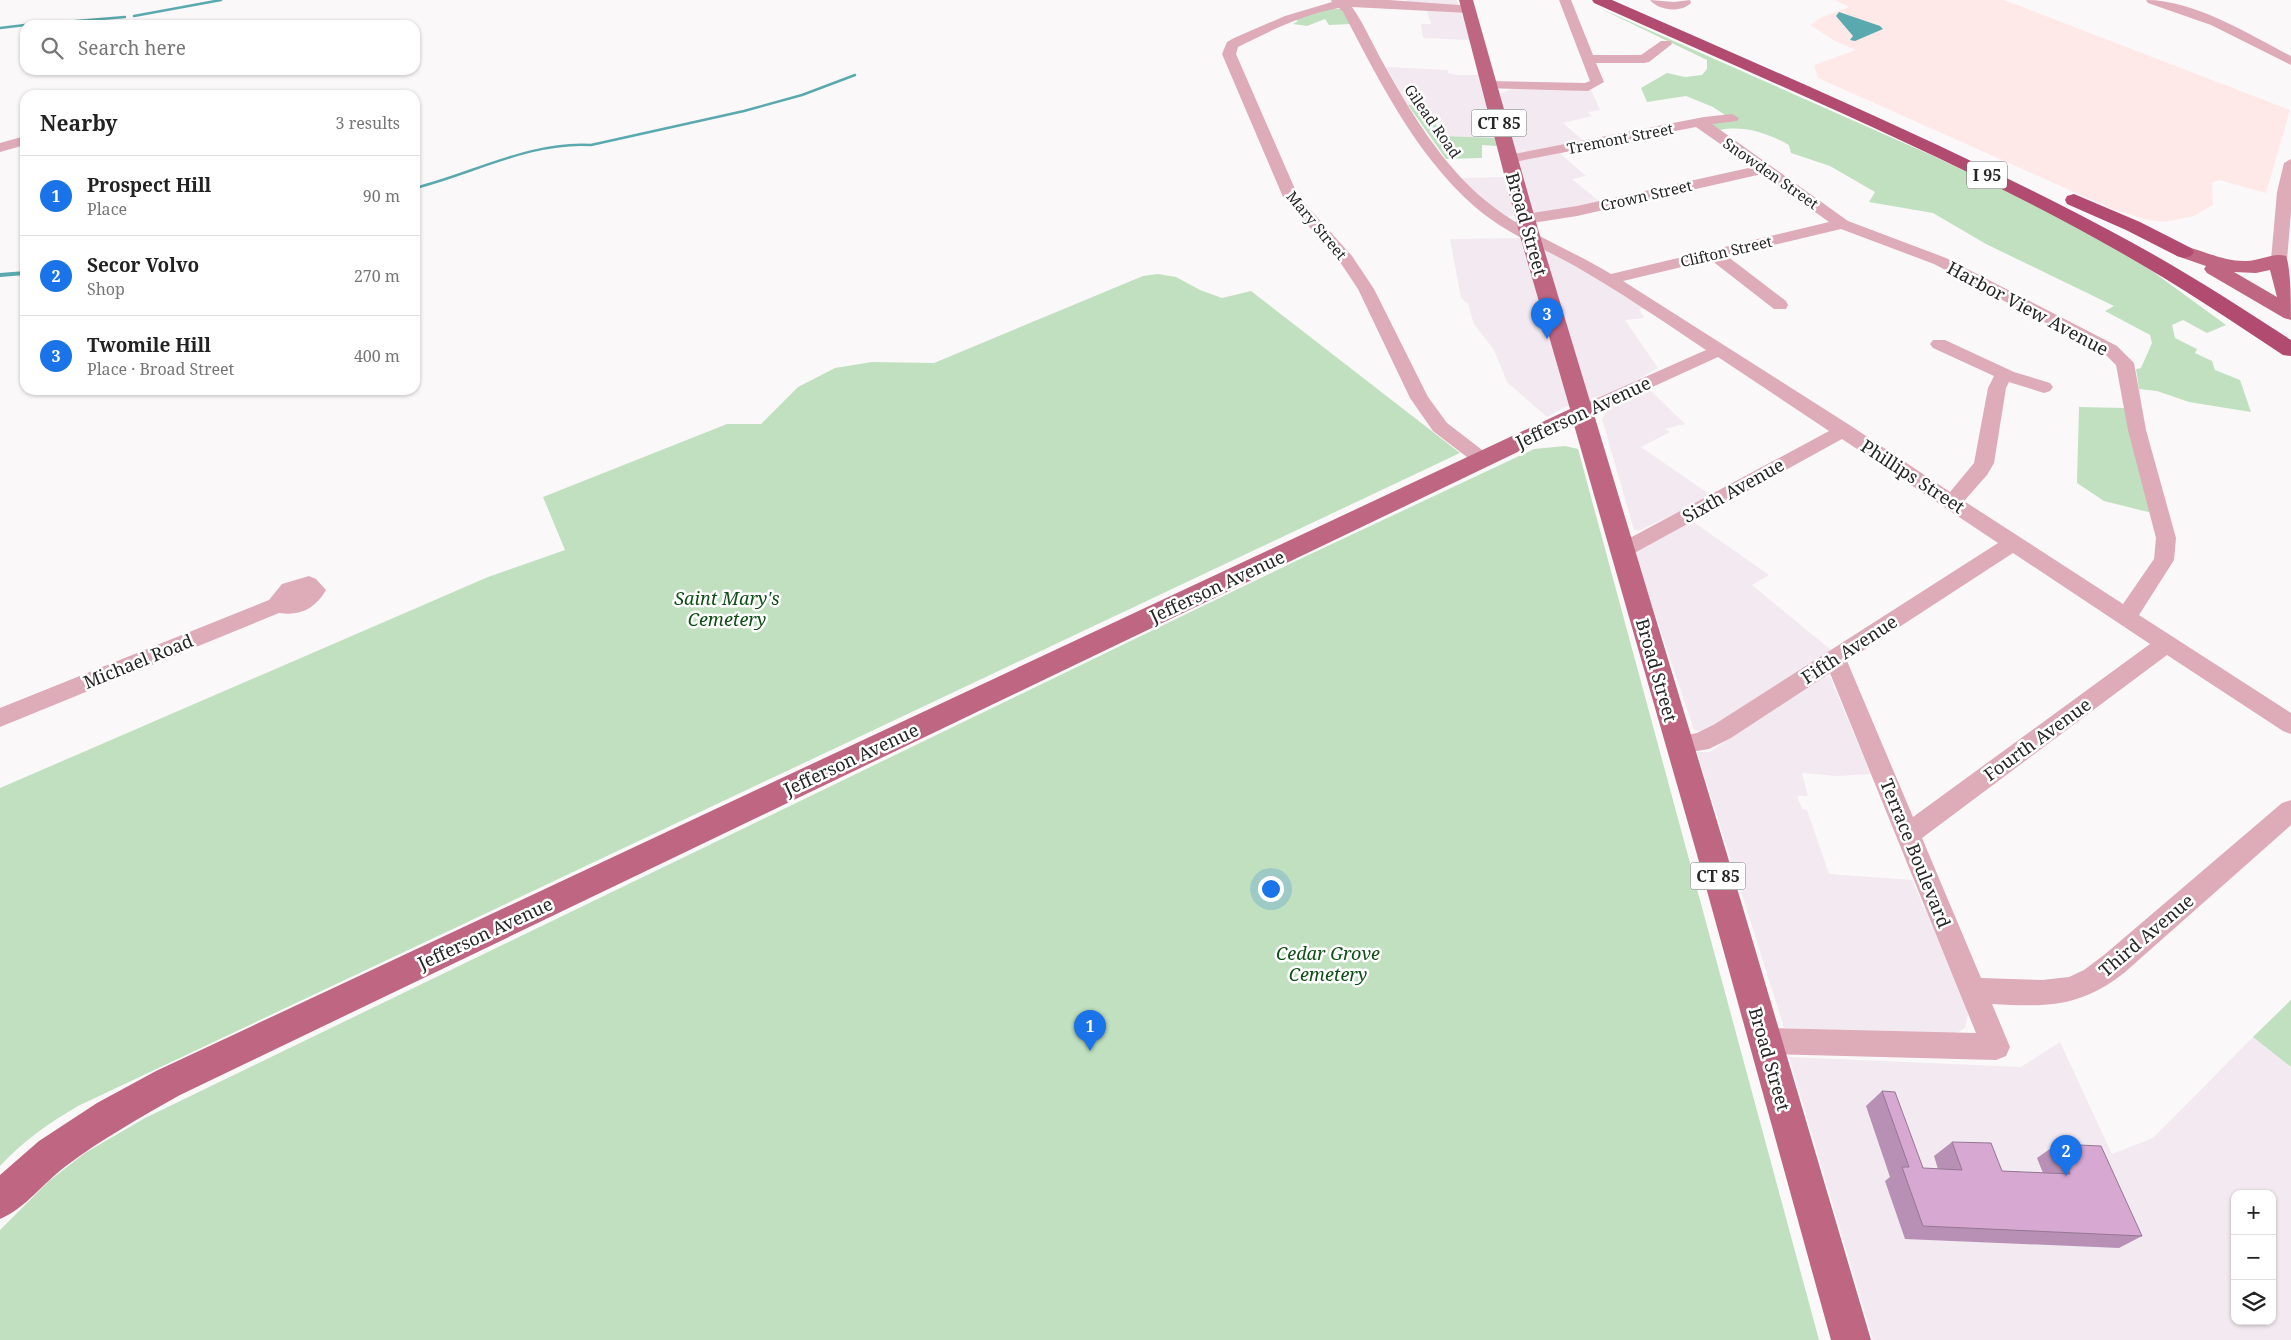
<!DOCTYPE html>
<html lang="en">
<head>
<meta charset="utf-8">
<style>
	:root { --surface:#fff; --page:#f6f6f6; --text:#222; --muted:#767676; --line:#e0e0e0; --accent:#1a73e8 }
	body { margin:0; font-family:"Noto Serif",serif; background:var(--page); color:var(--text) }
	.controls { position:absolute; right:15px; bottom:15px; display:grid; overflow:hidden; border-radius:10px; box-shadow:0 1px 4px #0004 }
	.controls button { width:45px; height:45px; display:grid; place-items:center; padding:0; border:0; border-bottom:1px solid var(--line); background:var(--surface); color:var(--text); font:25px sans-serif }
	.you { position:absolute; left:1270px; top:888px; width:18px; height:18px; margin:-12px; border:4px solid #fff; border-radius:50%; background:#1a73e8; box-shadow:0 0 0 8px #1a73e833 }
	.badge { display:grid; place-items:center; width:32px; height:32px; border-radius:50%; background:var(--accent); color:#fff; font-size:16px; font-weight:700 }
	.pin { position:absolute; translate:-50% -41px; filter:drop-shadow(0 1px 2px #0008) }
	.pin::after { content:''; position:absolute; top:26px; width:18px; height:15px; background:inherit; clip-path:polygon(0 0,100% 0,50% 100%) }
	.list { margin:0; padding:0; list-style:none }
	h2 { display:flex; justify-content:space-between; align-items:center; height:65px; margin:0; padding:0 20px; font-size:21px }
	h2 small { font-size:16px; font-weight:400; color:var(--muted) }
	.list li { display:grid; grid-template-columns:32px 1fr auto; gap:15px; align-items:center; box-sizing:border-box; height:80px; padding:0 20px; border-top:1px solid var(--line) }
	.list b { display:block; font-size:19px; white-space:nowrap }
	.list p { margin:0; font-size:16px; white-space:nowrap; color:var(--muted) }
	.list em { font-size:16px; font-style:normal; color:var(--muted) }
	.icon { flex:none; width:28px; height:28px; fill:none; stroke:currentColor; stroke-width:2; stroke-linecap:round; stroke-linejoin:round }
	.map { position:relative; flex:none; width:2291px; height:1340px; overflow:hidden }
	.search { position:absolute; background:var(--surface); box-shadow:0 1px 4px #0004; left:20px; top:20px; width:400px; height:55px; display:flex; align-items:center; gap:12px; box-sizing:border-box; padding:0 18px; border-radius:15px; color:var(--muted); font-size:19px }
	.panel { position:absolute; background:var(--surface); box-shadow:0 1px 4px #0004; left:20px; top:90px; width:400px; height:305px; border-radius:15px }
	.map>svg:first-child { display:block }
</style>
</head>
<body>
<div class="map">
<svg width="2291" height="1340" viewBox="0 0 2291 1340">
	<rect width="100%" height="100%" fill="#fbf8fa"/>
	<g fill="#f2e9f1" fill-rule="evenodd">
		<polygon points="1406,0 1457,0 1470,40 1423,38 1421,24 1431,24 1426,9 1409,8"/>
		<polygon points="1386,67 1448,70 1448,73 1458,75 1479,75 1495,138 1445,136 1420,105 1408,105"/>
		<polygon points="1512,89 1591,90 1600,110 1588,112 1592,116 1563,123 1590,146 1560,153 1586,176 1572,179 1601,203 1539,215 1531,213 1517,165 1500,94"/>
		<polygon points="1505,177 1514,215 1505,218 1488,206 1460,178"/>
		<polygon points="1522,238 1562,257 1646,308 1639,309 1644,318 1625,320 1658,368 1606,397 1565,407 1547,417 1507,382 1494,350 1474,324 1468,304 1461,298 1450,239"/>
		<polygon points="1650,390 1685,424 1665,429 1670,432 1641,447 1712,496 1638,531 1634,530 1602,419 1608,409"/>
		<polygon points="1692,521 1769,575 1752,585 1831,650 1706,732 1694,730 1634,551"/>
		<polygon points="1822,676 1830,677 1871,774 1837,776 1802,773 1808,796 1797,796 1802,809 1807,810 1829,874 1912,880 1966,1002 1968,1015 1965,1028 1955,1034 1784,1028 1697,752 1710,752"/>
		<path d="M2253 1037 2291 1067V1340H1873L1789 1057 2021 1067 2060 1042 2112 1154 2153 1138ZM2235 1194H2272V1321H2235Z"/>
	</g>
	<polygon fill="#ffe9e8" points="1835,0 2004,0 2290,110 2266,193 2219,180 2212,183 2213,205 2194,216 2165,222 2148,220 2112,209 1818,78 1814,65 1856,50 1835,41 1810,25 1822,17 1849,7"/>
	<g fill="#c0e0bf">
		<path d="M1597 7 1931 155 2030 202 2097 238 2152 271 2226 325 2207 333 2183 320 2172 325 2175 338 2197 349 2195 353 2212 361 2215 370 2240 380 2251 412 2189 402 2157 391 2139 389 2136 369 2141 368 2152 343 2150 335 2105 311 2114 306 1986 244 1933 213 1869 202 1875 192 1830 166 1791 153 1789 145C1768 133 1743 125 1720 130L1711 124 1728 117 1713 107 1686 96 1647 102 1641 88 1667 73 1685 77 1702 75 1707 69V60Z"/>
		<polygon points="1330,9 1341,9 1351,24 1329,25 1325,19 1307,26 1293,24 1298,21 1294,19"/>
		<polygon points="1408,105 1420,105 1445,136 1495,138 1497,146 1482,145 1482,158 1446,159"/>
		<path d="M1158 274 1176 277 1200 290 1222 298 1251 291 1460 453 78 1106C49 1123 23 1141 0 1166V788L488 577 565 550 543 497 727 424H761L798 387 835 368 872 362 934 363 1143 276Z"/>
		<polygon points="2079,407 2125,408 2152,513 2104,501 2077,483"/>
		<polygon points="1565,446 1578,449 1819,1340 0,1340 0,1230 49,1181 85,1153 145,1118 1300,559 1534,449"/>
		<polygon points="2291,1000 2291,1067 2253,1037"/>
	</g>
	<polygon fill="#59a9ae" points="1839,12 1880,26 1883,29 1855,41 1850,40 1853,36 1836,16"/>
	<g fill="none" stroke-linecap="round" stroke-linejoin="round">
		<g stroke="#59a9ae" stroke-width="2.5">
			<polyline points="134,16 221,0"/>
			<polyline points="28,25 125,17"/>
			<polyline points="0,28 25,25"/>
			<path d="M415 188C472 174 531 141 591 145L744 111 802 95 855 75"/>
		</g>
		<polyline stroke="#59a9ae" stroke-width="4" points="0,275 25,273"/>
		<g fill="#deabb9" fill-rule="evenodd">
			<path d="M1331 0H1389L1473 6 1475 9 1469 13 1352 7C1364 24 1372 43 1382 61 1410 111 1441 164 1486 201 1523 232 1570 249 1611 274L1829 222 1762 174 1577 216 1526 224 1520 222 1518 219 1520 216 1526 214 1577 206 1753 167 1696 127 1509 163 1504 162 1502 159 1504 156 1704 117 1732 114 1739 118 1737 121 1712 124 1848 221 1946 258 2117 346 2134 363 2146 430 2176 538 2174 560 2139 615 2291 713V734L2283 731 2167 655 1922 838 1981 978 2042 980 2069 977 2084 970 2104 955 2282 803 2291 800V825L2124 973C2079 1008 2046 1007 1992 1004L2010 1047 2006 1056 1996 1060 1765 1054 1755 1050 1751 1041 1755 1032 1765 1028 1976 1033 1830 673 1731 738 1709 749 1679 754 1671 752 1667 745 1671 738 1697 733 1715 724 1998 543 1842 439 1629 556 1622 558 1615 556 1612 551 1615 546 1829 431 1718 357 1589 416 1582 418 1575 416 1573 412 1575 408 1706 350C1663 321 1620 292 1575 266 1541 247 1503 232 1474 206 1415 154 1379 80 1343 12L1339 8C1305 14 1274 29 1244 44L1238 47 1236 54 1298 196 1352 256 1374 289 1428 397 1447 423 1490 456 1493 460 1490 464 1483 466 1476 464 1433 431 1410 398 1358 289 1340 262 1283 197 1222 54 1227 42 1234 38 1285 16 1332 2ZM1841 229 1934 264 2105 354 2116 365 2128 430 2156 538 2154 559 2123 604 1964 501 1987 475 1994 463 2006 388 2009 382 2044 393 2050 391 2053 387 2050 383 2014 372 1945 340H1933L1930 344 1933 348 1994 376 1988 388 1974 463 1950 492 1851 426 1623 281 1711 260 1774 309H1786L1788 305 1786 301 1727 256ZM2013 553 2150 644 1913 817 1847 661Z"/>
			<polygon points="1559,0 1571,0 1593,55 1641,55 1661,41 1671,41 1672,44 1649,62 1644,63 1596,63 1604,82 1588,91 1484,88 1482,85 1489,81 1585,83 1590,81"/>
			<path d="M1650 0 1674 2 1690 0 1691 3C1681 13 1659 11 1650 0Z"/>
			<path d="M2146 0C2195 0 2248 34 2291 56V65L2211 25 2148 3Z"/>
			<polygon points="25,136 25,145 0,152 0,143"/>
			<polygon points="2291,159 2291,212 2287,260 2285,263 2273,263 2271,260 2277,192 2284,163"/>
			<path d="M309 576 316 579 326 590C315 609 300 616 279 613L0 727V708L269 600 282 584Z"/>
		</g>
		<g fill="#bf6683" fill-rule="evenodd">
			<path d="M1459 0H1473L1540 236 1726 851 1871 1340H1831L1696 851 1574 425 180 1095C141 1117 102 1139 66 1166 43 1183 26 1208 0 1219V1175L39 1141 97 1103 156 1071 1570 409 1520 236Z"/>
			<path d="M2184 246C2204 251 2223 261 2244 261 2259 262 2272 252 2286 256 2291 269 2291 304 2291 320L2284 318 2207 273 2204 269 2206 266 2177 256 2174 252 2177 248ZM2270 270 2277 297 2234 272 2256 273Z"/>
		</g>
		<g fill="#b24b70" fill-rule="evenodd">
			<path d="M1592 0H1612C1787 77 1963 151 2131 242 2186 272 2239 306 2291 340V356L2283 355C2229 319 2175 283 2118 251 1950 156 1770 82 1594 3Z"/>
			<polygon points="2074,194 2140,222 2191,248 2194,252 2191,256 2184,258 2177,256 2126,230 2067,204 2065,200 2067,196"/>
		</g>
	</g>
	<polygon fill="#b890b5" points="1882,1091 1923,1168 1938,1169 1934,1156 1952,1142 2002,1171 2043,1173 2037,1158 2057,1144 2142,1236 2119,1248 1905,1239 1885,1181 1890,1177 1866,1106"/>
	<polygon fill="#d6a8d2" stroke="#967693" points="1882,1091 1895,1092 1923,1168 1962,1170 1952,1142 1991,1143 2002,1171 2070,1174 2057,1144 2101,1146 2142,1236 1923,1226 1902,1167 1909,1167"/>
	<g text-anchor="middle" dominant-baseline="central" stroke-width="5" stroke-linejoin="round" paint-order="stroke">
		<g font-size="15" fill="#272627" stroke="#fff">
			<text transform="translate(1433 121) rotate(55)">Gilead Road</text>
			<text transform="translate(1620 138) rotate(-11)">Tremont Street</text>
			<text transform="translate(1771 173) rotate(35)">Snowden Street</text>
			<text transform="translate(1646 195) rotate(-13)">Crown Street</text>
			<text transform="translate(1317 225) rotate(50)">Mary Street</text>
			<text transform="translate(1726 251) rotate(-13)">Clifton Street</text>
		</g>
		<g fill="#fff" stroke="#686768" stroke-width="1">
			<rect x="1471.5" y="109.5" width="55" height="27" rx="4"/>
			<rect x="1967" y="161.5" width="40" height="27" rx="4"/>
			<rect x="1690.5" y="862.5" width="55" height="27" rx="4"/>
		</g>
		<g font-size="16" font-weight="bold" fill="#272627">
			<text x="1499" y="123">CT 85</text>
			<text x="1987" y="175">I 95</text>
			<text x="1718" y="876">CT 85</text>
		</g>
		<g font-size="18" fill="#272627" stroke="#fff">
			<text transform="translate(1527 224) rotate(74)">Broad Street</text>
			<text transform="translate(2028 308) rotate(28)">Harbor View Avenue</text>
			<text transform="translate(1583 412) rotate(-25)">Jefferson Avenue</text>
			<text transform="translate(1913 476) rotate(33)">Phillips Street</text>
			<text transform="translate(1733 490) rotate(-29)">Sixth Avenue</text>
			<text transform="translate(1217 586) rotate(-25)">Jefferson Avenue</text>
			<text transform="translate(1849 649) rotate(-33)">Fifth Avenue</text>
			<text transform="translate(138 661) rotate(-22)">Michael Road</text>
			<text transform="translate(1657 670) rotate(74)">Broad Street</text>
			<text transform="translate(2037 739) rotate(-36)">Fourth Avenue</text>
			<text transform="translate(851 759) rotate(-25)">Jefferson Avenue</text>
			<text transform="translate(1916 853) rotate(68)">Terrace Boulevard</text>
			<text transform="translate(485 933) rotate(-25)">Jefferson Avenue</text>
			<text transform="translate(2146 935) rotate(-40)">Third Avenue</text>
			<text transform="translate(1770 1059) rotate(74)">Broad Street</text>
		</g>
		<g font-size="18" font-style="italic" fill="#0e4e14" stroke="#fff">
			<text x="727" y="598">Saint Mary's<tspan x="727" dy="21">Cemetery</tspan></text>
			<text x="1328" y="953">Cedar Grove<tspan x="1328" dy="21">Cemetery</tspan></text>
		</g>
	</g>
</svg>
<div class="controls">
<button>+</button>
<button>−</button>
<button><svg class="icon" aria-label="layers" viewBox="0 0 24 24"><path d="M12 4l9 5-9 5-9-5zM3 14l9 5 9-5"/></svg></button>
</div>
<div class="you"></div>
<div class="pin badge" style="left:1090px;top:1051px">1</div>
<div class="pin badge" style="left:2066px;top:1176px">2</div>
<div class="pin badge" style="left:1547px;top:339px">3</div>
<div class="search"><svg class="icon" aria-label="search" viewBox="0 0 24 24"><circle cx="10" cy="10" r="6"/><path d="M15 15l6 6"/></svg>Search here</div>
<section class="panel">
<h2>Nearby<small>3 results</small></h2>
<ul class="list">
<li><span class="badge">1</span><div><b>Prospect Hill</b><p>Place</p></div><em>90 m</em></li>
<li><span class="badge">2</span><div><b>Secor Volvo</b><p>Shop</p></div><em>270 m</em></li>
<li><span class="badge">3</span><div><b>Twomile Hill</b><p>Place · Broad Street</p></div><em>400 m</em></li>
</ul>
</section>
</div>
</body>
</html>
